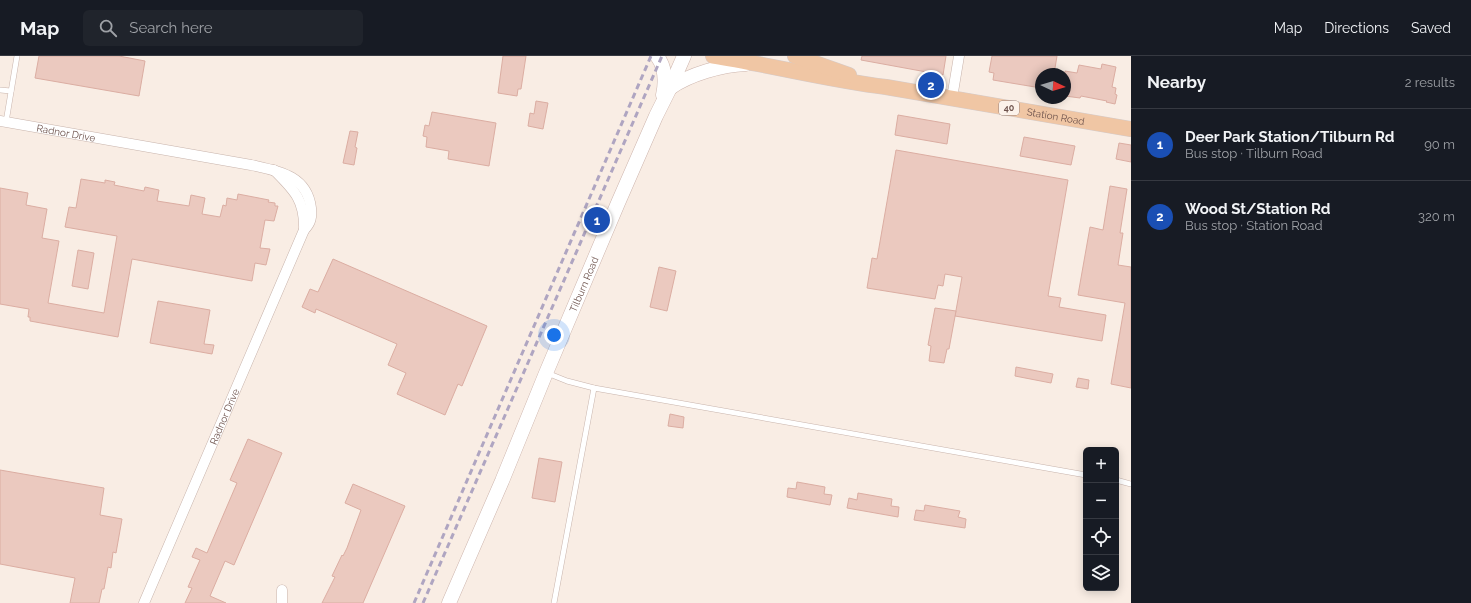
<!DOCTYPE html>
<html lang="en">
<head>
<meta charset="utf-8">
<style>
	:root { --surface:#171b24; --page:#20242c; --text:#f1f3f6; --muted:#9ea1a6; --line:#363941; --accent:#7c3aed }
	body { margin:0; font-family:Raleway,sans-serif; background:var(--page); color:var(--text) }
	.controls { position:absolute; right:12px; bottom:12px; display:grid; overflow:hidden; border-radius:6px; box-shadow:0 2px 10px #0003 }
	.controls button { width:36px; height:36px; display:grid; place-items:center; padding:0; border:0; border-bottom:1px solid var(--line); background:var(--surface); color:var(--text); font:20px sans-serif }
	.compass { position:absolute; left:1035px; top:12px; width:36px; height:36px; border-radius:50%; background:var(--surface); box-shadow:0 2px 10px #0003; rotate:94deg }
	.you { position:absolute; left:554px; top:279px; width:14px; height:14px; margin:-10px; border:3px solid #fff; border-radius:50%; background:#1a73e8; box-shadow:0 0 0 6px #1a73e833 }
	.badge { display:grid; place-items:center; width:26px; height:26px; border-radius:50%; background:var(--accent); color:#fff; font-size:13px; font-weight:700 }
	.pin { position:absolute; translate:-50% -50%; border:2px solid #fff; box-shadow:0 1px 4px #0006 }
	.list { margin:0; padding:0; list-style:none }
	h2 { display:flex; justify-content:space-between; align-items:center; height:52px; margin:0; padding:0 16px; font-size:17px }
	h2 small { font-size:13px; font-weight:400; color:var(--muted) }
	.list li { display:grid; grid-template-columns:26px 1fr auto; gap:12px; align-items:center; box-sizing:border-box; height:72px; padding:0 16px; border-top:1px solid var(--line) }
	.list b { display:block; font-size:15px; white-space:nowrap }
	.list p { margin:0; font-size:13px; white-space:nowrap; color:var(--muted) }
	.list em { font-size:13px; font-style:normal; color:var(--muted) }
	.icon { flex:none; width:22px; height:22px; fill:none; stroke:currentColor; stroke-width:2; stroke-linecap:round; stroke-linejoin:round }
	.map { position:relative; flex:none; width:1131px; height:547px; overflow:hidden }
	header { display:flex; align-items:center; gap:24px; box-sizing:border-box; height:56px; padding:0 20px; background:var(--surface); border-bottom:1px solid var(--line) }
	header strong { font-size:19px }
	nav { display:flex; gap:22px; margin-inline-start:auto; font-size:14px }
	.search { width:280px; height:36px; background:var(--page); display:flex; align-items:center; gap:10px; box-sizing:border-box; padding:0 14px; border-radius:6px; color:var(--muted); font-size:15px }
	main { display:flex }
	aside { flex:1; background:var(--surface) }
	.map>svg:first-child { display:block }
</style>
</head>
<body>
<header>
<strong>Map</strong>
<div class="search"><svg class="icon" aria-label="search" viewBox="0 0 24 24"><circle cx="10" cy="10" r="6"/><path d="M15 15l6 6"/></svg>Search here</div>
<nav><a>Map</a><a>Directions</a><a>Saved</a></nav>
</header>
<main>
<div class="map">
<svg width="1131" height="547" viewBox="0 0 1131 547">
	<rect width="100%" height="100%" fill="#f9ede4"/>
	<g fill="#ebc9bf" stroke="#dbada2">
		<polygon points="39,0 119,0 145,5 139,40 35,22"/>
		<polygon points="503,0 526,0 521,33 518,33 517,40 498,37"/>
		<polygon points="862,0 946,0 943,19 861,4"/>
		<polygon points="992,0 1057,0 1054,18 1041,18 1041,32 993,24 994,17 989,16"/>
		<polygon points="1102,8 1116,11 1112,31 1116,32 1115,38 1117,39 1115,48 1106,46 1107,45 1081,40 1080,42 1065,40 1065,15 1077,17 1079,9 1101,13"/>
		<polygon points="536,45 548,47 543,73 528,70 530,57 534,58"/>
		<polygon points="432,56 496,67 489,110 448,103 449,95 426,91 427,81 423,80 425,69 429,70"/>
		<polygon points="898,59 950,68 947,88 895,79"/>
		<polygon points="350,75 358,76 355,91 357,92 354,109 343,107"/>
		<polygon points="1024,81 1075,90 1071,109 1020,100"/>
		<polygon points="1119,87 1131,89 1131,106 1116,103"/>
		<polygon points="896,94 1068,124 1048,240 1061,242 1059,251 1106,259 1102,285 955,260 962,221 945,218 943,230 938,229 935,243 867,232 872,202 877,203"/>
		<polygon points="81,123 105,127 105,124 115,126 114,129 144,135 145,131 159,134 157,145 189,150 191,139 205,142 202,158 220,161 223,149 226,150 227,142 237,144 238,138 269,144 268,146 275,147 275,150 278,150 274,165 265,164 260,192 270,193 266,209 255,207 252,225 132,203 118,281 30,265 30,261 28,261 29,253 0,248 0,132 28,137 26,149 47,153 42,182 59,185 48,247 104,257 117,180 65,171 69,151 76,152"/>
		<polygon points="1110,130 1127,133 1120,177 1123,177 1118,209 1131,211 1131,332 1111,328 1125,247 1078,239 1090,171 1103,174"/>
		<polygon points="78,194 94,197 88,233 72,230"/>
		<polygon points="333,203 487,270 462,330 458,328 445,359 397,338 406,317 388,309 397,288 316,253 315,257 302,251 310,233 318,236"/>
		<polygon points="659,211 676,215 667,255 650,251"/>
		<polygon points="158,245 210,254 204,288 214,289 212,298 150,287"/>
		<polygon points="935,252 956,255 949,293 947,293 944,307 929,305 931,290 928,289"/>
		<polygon points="1016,311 1053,318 1051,327 1015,320"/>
		<polygon points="1078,322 1089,324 1088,333 1076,331"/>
		<polygon points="670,358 684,361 683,372 668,370"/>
		<polygon points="248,383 282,397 234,509 225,505 210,540 226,547 185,547 192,532 188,531 200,504 192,501 196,492 207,497 237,427 230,424"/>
		<polygon points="539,402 562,406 555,446 532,442"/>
		<polygon points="0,414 104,432 100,459 122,463 116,497 113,496 111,512 108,511 104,533 102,533 99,547 70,547 75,522 0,508"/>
		<polygon points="797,426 825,431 824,438 832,439 830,449 787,441 788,432 796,433"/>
		<polygon points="353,428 405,450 363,547 322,547 335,521 332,520 342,499 343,500 347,492 361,454 345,447"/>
		<polygon points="858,437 892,443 891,450 899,451 898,461 847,452 849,442 857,444"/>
		<polygon points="925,449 960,455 958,461 966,463 965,472 914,464 916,454 924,455"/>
	</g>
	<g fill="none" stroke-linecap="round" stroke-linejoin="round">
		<defs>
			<g id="lane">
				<polyline points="0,34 11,35"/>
				<polyline points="6,66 17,0"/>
				<polyline points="547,317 567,325 594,332 1086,419"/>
				<polyline points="1116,424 1131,428"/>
				<polyline points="554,547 594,332"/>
			</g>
			<g id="street">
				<polyline points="952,42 959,0"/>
				<path id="s1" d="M0 65 251 109C278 115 307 119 311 152 312 161 311 167 304 174"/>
				<polyline points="282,534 282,547"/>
				<path id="s2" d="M144 547 304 174C305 144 294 134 274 114"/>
			</g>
			<g id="secondary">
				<path d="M657 0C666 12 666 25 663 39"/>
				<path d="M670 32C690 18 722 9 746 8"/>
				<path id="s3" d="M449 547 502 425 546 317 618 147 656 60 670 32 684 0"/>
			</g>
			<g id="primary">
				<path id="s4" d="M713 0C771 9 828 24 886 31L1131 73"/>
				<polyline points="795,0 849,19"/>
			</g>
		</defs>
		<use href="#lane" stroke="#c8b4ac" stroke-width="6"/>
		<use href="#street" stroke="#c8b4ac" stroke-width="11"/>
		<use href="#secondary" stroke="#cdb5ad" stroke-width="15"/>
		<use href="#primary" stroke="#d4cbca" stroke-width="16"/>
		<use href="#lane" stroke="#fff" stroke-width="5"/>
		<use href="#street" stroke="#fff" stroke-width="10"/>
		<use href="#secondary" stroke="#fff" stroke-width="14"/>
		<use href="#primary" stroke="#f0c6a4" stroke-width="15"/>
		<g stroke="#afa5c1" stroke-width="3" stroke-dasharray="6 4" stroke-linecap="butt">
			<polyline points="414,547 651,0"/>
			<polyline points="423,547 662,0"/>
		</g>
	</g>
	<g text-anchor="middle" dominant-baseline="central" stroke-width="4" stroke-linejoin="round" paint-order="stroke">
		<rect fill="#fcf2ea" stroke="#99837c" stroke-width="1" x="999" y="45" width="20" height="14" rx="3"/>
		<g font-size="9" font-weight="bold" fill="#6e534d">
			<text x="1009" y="52">40</text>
		</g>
		<g font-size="10" fill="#6e534d" stroke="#fcf2ea">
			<text stroke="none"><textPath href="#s4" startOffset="348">Station Road</textPath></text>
			<text stroke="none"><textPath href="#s1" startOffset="67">Radnor Drive</textPath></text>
			<text stroke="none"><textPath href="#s3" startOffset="346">Tilburn Road</textPath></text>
			<text stroke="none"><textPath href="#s2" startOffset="203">Radnor Drive</textPath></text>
		</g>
	</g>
</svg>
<div class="controls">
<button>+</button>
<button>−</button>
<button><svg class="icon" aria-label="locate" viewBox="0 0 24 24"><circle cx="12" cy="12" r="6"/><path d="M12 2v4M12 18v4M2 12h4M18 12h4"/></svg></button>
<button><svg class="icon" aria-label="layers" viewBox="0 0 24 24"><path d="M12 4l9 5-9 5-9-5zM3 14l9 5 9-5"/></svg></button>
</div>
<svg class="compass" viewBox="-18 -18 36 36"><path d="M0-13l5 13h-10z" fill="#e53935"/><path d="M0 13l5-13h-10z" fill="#9ea1a6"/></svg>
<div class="you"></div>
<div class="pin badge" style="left:597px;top:164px;background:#1a4fb4">1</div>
<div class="pin badge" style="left:931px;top:29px;background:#1a4fb4">2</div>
</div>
<aside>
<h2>Nearby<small>2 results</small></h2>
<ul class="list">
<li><span class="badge" style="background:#1a4fb4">1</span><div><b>Deer Park Station/Tilburn Rd</b><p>Bus stop · Tilburn Road</p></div><em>90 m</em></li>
<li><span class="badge" style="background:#1a4fb4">2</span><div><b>Wood St/Station Rd</b><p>Bus stop · Station Road</p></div><em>320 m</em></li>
</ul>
</aside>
</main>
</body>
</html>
